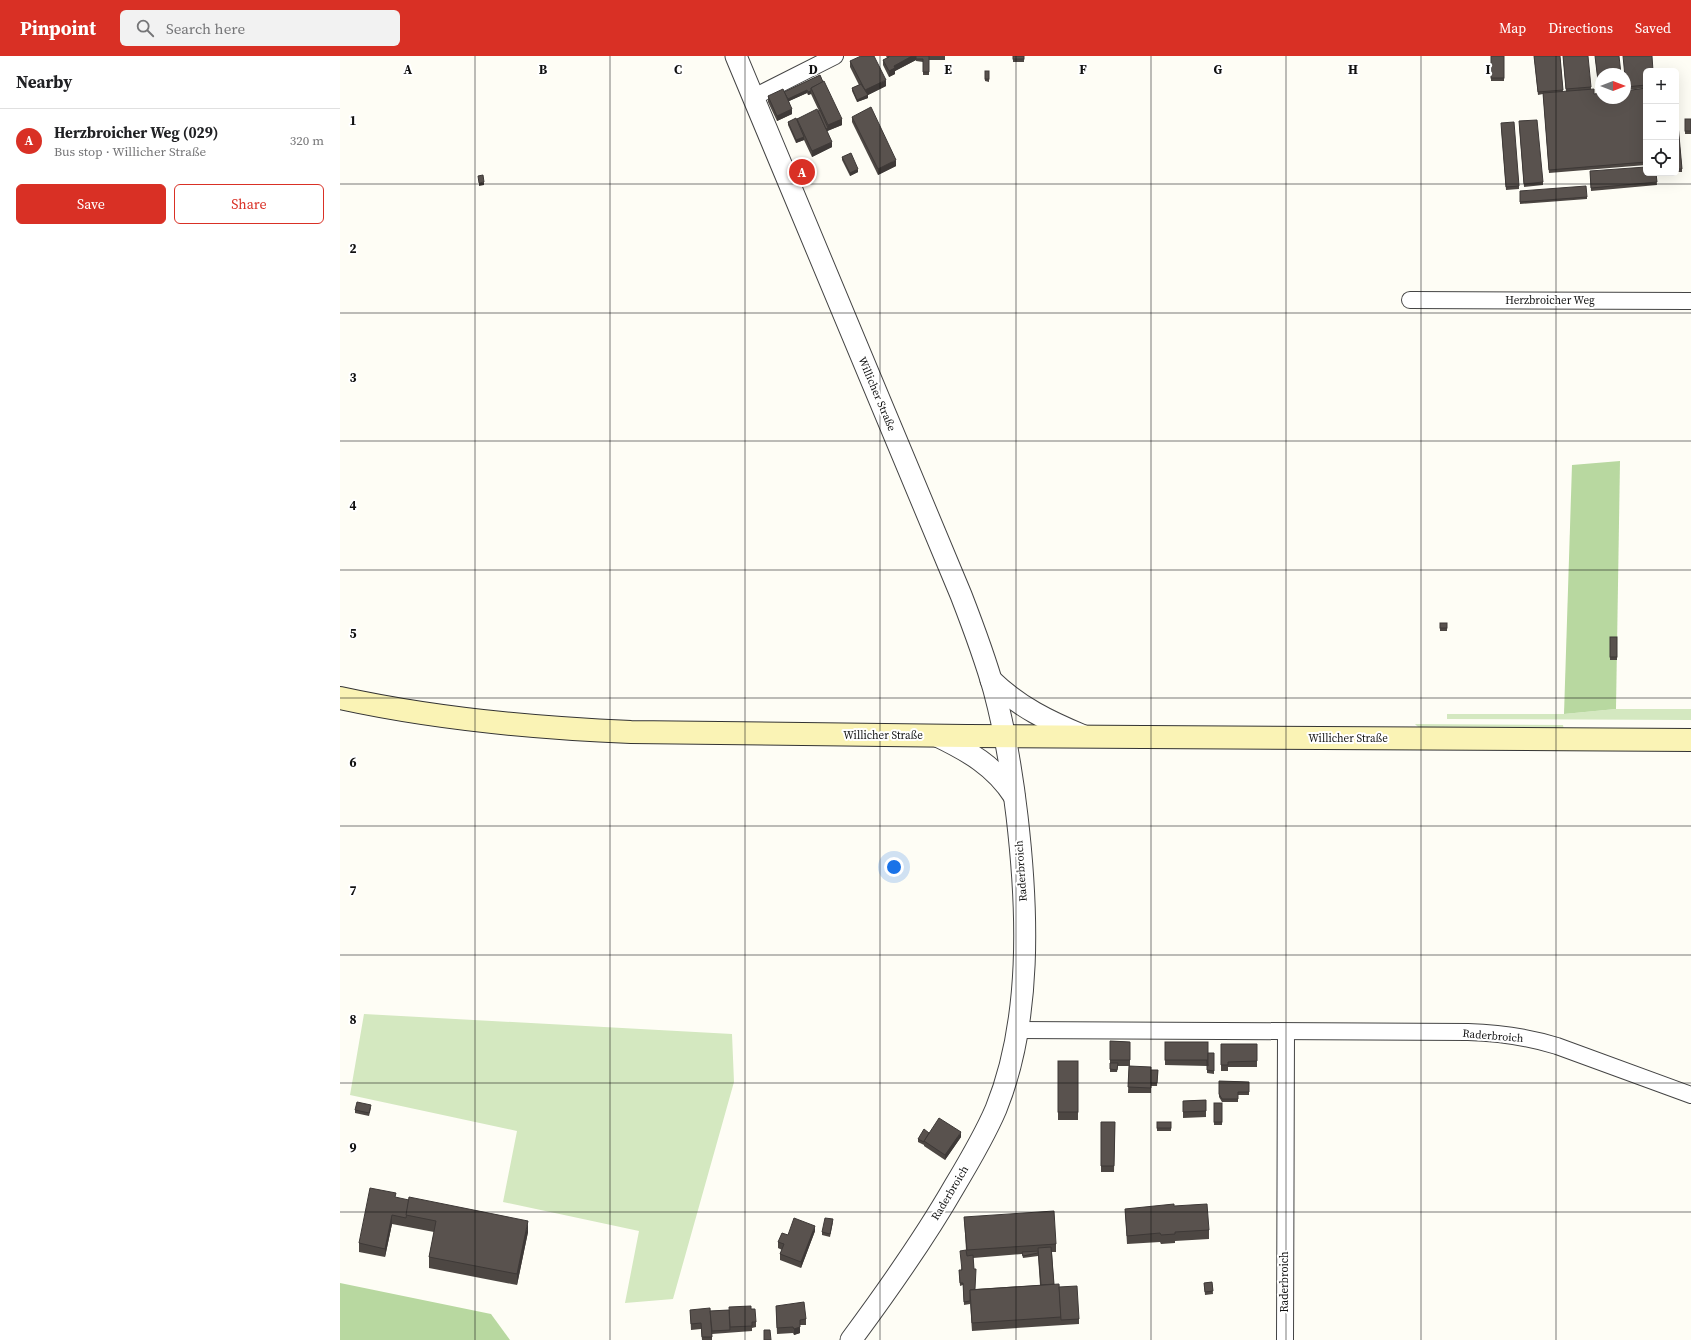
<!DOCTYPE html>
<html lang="en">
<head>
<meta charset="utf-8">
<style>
	:root { --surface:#fff; --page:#f2f2f2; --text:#202124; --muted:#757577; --line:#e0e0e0; --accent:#d93025 }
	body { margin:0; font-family:"Source Serif 4",serif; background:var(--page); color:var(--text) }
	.controls { position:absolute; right:12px; top:12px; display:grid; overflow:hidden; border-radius:6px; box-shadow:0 4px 16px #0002 }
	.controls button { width:36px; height:36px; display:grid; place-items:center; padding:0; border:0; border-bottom:1px solid var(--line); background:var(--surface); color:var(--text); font:20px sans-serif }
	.compass { position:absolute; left:1255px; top:12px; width:36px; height:36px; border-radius:50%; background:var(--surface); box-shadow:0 4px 16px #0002; rotate:90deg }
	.you { position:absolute; left:554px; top:811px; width:14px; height:14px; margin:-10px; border:3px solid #fff; border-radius:50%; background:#1a73e8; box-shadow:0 0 0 6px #1a73e833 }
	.badge { display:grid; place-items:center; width:26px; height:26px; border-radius:50%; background:var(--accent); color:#fff; font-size:13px; font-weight:700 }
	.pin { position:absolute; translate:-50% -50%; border:2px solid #fff; box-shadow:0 1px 4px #0006 }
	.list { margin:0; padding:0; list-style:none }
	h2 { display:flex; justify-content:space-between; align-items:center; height:52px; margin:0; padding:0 16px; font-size:17px }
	h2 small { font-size:13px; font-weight:400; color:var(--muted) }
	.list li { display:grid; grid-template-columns:26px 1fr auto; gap:12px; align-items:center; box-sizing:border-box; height:64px; padding:0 16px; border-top:1px solid var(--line) }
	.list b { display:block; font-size:15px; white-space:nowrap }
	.list p { margin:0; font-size:13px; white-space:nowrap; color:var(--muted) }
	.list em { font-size:13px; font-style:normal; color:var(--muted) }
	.actions { display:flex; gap:8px; padding:12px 16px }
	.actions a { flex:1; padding:9px 0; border:1px solid var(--accent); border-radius:6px; text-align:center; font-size:14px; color:var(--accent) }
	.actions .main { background:var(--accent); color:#fff }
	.icon { flex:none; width:22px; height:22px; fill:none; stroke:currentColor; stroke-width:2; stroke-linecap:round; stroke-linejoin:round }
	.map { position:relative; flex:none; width:1351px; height:1284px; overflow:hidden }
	header { display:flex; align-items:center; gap:24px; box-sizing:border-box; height:56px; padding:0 20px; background:var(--accent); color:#fff }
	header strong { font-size:19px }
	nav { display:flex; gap:22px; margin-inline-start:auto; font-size:14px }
	.search { width:280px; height:36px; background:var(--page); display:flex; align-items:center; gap:10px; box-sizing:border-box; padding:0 14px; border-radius:6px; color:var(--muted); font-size:15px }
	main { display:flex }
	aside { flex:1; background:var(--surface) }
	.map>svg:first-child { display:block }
</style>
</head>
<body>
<header>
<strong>Pinpoint</strong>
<div class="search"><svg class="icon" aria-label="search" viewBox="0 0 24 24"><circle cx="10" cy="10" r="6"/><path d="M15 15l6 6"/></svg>Search here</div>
<nav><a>Map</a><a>Directions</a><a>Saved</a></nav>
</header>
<main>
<aside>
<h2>Nearby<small></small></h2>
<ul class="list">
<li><span class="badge">A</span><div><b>Herzbroicher Weg (029)</b><p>Bus stop · Willicher Straße</p></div><em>320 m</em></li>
</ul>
<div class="actions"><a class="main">Save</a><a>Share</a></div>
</aside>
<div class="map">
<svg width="1351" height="1284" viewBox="0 0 1351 1284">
	<rect width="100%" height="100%" fill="#fefdf5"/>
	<g fill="#d4e8c0">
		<polygon points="1276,653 1351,653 1351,664 1107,663 1107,658 1224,658"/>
		<polygon points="1075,668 1223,669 1224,674 1080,673"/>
		<polygon points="24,958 392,978 394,1026 333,1243 285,1247 299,1175 163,1146 177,1075 10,1039"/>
	</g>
	<g fill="#b8d8a0">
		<polygon points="1280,405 1276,653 1224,658 1232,409"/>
		<polygon points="0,1227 151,1258 170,1284 0,1284"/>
	</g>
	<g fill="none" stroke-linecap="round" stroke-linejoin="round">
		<defs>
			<g id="minor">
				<polyline points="414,41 495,0"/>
				<polyline points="1070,244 1351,245"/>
				<path d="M677 974 1128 976C1159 977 1188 981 1217 990L1351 1039"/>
				<polyline points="945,1284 946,976"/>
			</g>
			<g id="tertiary">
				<path d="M396 0 621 539C633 570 645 602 654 634 665 675 672 717 677 760 688 854 692 964 656 1053 644 1081 629 1106 614 1131 583 1185 548 1234 511 1284"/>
				<path d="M651 624C679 651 708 665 744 680"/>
				<path d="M597 680C628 695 655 710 674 740"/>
			</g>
			<path id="secondary" d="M0 642C96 663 193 672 291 676L627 680 1351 684"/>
		</defs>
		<use href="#minor" stroke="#444" stroke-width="18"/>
		<use href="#tertiary" stroke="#444" stroke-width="23"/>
		<use href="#secondary" stroke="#333" stroke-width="24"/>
		<use href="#minor" stroke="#fff" stroke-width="16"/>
		<use href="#tertiary" stroke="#fff" stroke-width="21"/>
		<use href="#secondary" stroke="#faf3b5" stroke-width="22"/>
	</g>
	<g fill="#4d4743" fill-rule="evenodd">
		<polygon points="546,0 605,0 605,4 589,4 589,19 583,19 583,6 576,5 576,4 555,15 555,18 549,21 543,9 543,4 547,2"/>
		<rect x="673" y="0" width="11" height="6"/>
		<rect x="1151" y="0" width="13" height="25"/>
		<polygon points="1194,0 1220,0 1223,36 1226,36 1223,0 1251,31 1251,34 1254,38 1306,32 1306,109 1209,117 1203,38 1198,39"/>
		<polygon points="1255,0 1261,18 1261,36 1259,36"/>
		<polygon points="510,5 546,30 528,39 528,42 517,46 512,35 512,32 519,29 510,11"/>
		<polygon points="645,15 649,15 649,26 645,25"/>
		<polygon points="1306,15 1306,32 1286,34 1285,23"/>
		<polygon points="480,19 502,69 487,75 492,91 472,101 464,84 456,87 448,69 448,66 479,55 471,38 468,39 467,37 449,45 452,58 437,65 428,46 428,40 444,36"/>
		<polygon points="1336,46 1342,113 1342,116 1336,116"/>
		<polygon points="512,61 556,110 538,119 512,66"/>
		<rect x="1345" y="63" width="6" height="15"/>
		<polygon points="1179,68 1203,126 1203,129 1184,131"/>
		<polygon points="1161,70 1179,130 1179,133 1166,134"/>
		<polygon points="502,101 518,116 510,120 502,104"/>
		<polygon points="1250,115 1316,117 1317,129 1251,135"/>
		<polygon points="1180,135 1247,141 1247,143 1180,148"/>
		<rect x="1100" y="567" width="7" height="8"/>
		<rect x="1270" y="581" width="7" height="23"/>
		<polygon points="770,985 790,986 790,1010 811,1014 818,1014 817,1030 811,1030 811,1027 811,1037 788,1037 789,1010 778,1010 777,1016 770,1016"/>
		<polygon points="825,986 868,997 874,997 874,1018 867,1017 867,1010 825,1009"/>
		<polygon points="881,988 917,988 917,1011 888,1011 888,1015 881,1015"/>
		<rect x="718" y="1005" width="20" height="59"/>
		<polygon points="879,1025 909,1026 909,1039 898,1039 898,1046 882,1046 879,1041"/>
		<polygon points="866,1044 866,1061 843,1062 843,1045"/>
		<rect x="874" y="1047" width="8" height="22"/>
		<polygon points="31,1052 29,1060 15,1057 15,1054"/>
		<polygon points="761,1066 775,1066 774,1116 761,1116"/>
		<rect x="817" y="1066" width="14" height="9"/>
		<polygon points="589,1077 621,1081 605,1104 584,1090 584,1089 578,1086 578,1083"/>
		<polygon points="56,1142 188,1176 177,1229 89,1212 89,1201 94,1176 52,1168 45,1201 19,1196 19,1187"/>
		<polygon points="834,1150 869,1174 869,1183 835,1185 835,1187 821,1188 820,1186 787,1188 785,1153"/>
		<path d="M624 1161 716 1188V1196H712L714 1228 719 1231 739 1263V1268L632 1275 630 1246V1248L624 1249 623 1229 620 1230 619 1214H621L626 1194ZM682 1198 683 1202 698 1200 700 1229 635 1233 633 1202Z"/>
		<polygon points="493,1166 490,1181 482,1179 482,1176"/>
		<polygon points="475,1175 461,1212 440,1204 440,1198 442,1194 438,1192 438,1186 448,1179"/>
		<polygon points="872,1226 873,1238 865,1239 864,1227"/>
		<polygon points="436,1250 466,1263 466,1269 460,1269 460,1277 454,1279 453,1277 437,1278"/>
		<polygon points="411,1253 416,1266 416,1271 412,1272 412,1275 372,1278 372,1284 362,1284 361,1273 351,1274 350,1254 370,1255"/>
	</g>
	<g fill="#3e3937">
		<polygon points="572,0 576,0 576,4 555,15 555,18 549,21 549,15 554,10"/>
		<polygon points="546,24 546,30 528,39 528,42 517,46 517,44 525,34"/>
		<polygon points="467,34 467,37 447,46 447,44"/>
		<polygon points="471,35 471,38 468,39 468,36"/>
		<polygon points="452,53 452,58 437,65 437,60"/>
		<polygon points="502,63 502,69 485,76 485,74 488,72 488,69"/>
		<polygon points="464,81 464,84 456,87 456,84"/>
		<polygon points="492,86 492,91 472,101 472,95"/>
		<polygon points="556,104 556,110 538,119 538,113"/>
		<polygon points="518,113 518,116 510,120 510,117"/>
		<polygon points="144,126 144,129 139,130 139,127"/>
		<polygon points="621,1076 621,1081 605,1104 605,1099"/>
		<polygon points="52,1159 52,1168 45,1201 45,1193"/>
		<polygon points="188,1165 188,1176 177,1229 177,1218"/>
		<polygon points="475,1170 475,1175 461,1212 461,1206"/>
		<polygon points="460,1271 460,1277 454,1279 454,1273"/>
	</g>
	<g fill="#59524e" stroke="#3e3937">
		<polygon points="521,0 534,0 546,24 525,34 510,5"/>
		<polygon points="549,0 572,0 554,10 555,12 549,15 543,4 549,1"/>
		<polygon points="576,0 589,0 589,16 583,16 583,3 576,3"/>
		<rect x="673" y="0" width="11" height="3"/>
		<rect x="1151" y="0" width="13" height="22"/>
		<polygon points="1194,0 1220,0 1223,34 1198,36"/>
		<polygon points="1223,0 1248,0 1251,31 1226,33"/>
		<polygon points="1255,0 1279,0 1281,18 1261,18 1261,33 1259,33"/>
		<polygon points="1283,0 1312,0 1313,15 1306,15 1306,29 1286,31"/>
		<rect x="645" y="15" width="4" height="8"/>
		<polygon points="480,19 483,26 471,32 471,35 468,36 467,34 448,43 444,36"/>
		<polygon points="484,25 502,63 488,69 471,32"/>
		<polygon points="521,28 528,39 517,44 512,32"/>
		<polygon points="1306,32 1306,106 1209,114 1203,37 1254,33 1254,38 1261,37 1261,42 1285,42 1285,35"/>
		<polygon points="443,33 452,53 437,60 428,40"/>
		<polygon points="1336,46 1342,113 1336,113"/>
		<polygon points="531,51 556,104 538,113 512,61"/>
		<polygon points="477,53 492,86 472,95 457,63"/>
		<polygon points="480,54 488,72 486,73 478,55"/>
		<polygon points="456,62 464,81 456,84 448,66"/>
		<rect x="1345" y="63" width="6" height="12"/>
		<polygon points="1197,64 1203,126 1184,128 1179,65"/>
		<polygon points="1174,66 1179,130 1166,131 1161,67"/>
		<polygon points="511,97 518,113 510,117 502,101"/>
		<polygon points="1306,111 1306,117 1316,117 1317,126 1251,132 1250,115"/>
		<polygon points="143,119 144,126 139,127 138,120"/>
		<polygon points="1246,130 1247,141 1180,146 1180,135"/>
		<rect x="1100" y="567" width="7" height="5"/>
		<rect x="1270" y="581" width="7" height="20"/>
		<polygon points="770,985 790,986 790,1004 770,1004"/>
		<rect x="825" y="986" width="43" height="18"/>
		<polygon points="881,988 917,988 917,1005 888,1006 888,1009 881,1009"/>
		<polygon points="868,997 874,997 874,1015 867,1014 867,1004 868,1010"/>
		<rect x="718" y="1005" width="20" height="51"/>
		<polygon points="770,1007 778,1007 777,1014 770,1013"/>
		<polygon points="789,1010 811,1011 811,1032 788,1031"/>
		<polygon points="811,1014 818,1014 817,1027 811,1027"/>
		<polygon points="879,1025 909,1026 909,1036 898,1036 898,1043 882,1043 879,1038"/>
		<polygon points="866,1044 866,1055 843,1056 843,1045"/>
		<polygon points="17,1046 31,1049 29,1057 15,1054"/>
		<rect x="874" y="1047" width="8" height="19"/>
		<polygon points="599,1062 621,1076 605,1099 584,1085"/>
		<polygon points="761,1066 775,1066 774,1110 761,1110"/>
		<rect x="817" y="1066" width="14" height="6"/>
		<polygon points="584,1073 589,1077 584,1085 584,1086 578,1083"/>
		<polygon points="30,1132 56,1137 55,1141 69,1144 66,1162 52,1159 45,1193 19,1187"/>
		<polygon points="69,1141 188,1165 177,1218 89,1201 96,1165 66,1159"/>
		<polygon points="834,1148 834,1150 867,1148 869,1174 835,1176 835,1178 821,1179 820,1177 787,1180 785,1153"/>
		<polygon points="714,1155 716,1188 627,1194 624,1161"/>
		<polygon points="454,1162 475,1170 461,1206 440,1198 444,1188 438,1186 442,1177 448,1179"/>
		<polygon points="485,1162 493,1163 490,1178 482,1176"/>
		<polygon points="711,1191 714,1228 701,1229 698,1192"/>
		<polygon points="626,1194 627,1200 633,1199 634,1213 636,1213 635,1233 630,1234 630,1245 624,1246 623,1227 620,1227 619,1214 622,1214 620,1195"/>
		<polygon points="698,1195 698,1197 683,1200 682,1196"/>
		<polygon points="872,1226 873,1235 865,1236 864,1227"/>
		<polygon points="719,1228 721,1261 632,1267 630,1234"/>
		<polygon points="737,1230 739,1263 721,1264 719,1231"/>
		<polygon points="464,1246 466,1263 460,1264 460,1271 454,1273 453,1271 437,1272 436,1250"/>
		<polygon points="411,1250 411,1253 415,1253 416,1266 412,1266 412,1270 390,1271 389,1251"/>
		<polygon points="370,1252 372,1281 362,1281 361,1267 351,1268 350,1254"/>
		<polygon points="389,1254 390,1274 372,1275 370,1255"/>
		<polygon points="424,1274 430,1274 431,1284 424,1284"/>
	</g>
	<path fill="none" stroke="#111" stroke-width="1" stroke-opacity="0.55" d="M135 0V1284M270 0V1284M405 0V1284M540 0V1284M676 0V1284M811 0V1284M946 0V1284M1081 0V1284M1216 0V1284M0 128H1351M0 257H1351M0 385H1351M0 514H1351M0 642H1351M0 770H1351M0 899H1351M0 1027H1351M0 1156H1351"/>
	<g text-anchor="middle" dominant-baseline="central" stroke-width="4" stroke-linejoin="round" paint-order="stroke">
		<g font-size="11" fill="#111" stroke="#fff">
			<text x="1210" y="244">Herzbroicher Weg</text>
			<text transform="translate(537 338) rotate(67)">Willicher Straße</text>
			<text x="543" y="679">Willicher Straße</text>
			<text x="1008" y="682">Willicher Straße</text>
			<text transform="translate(681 815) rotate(-94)">Raderbroich</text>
			<text transform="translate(1153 980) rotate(5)">Raderbroich</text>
			<text transform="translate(610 1137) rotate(-59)">Raderbroich</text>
			<text transform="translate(944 1226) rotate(-90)">Raderbroich</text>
		</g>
	</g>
	<g font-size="13" text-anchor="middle" font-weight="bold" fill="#111" stroke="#fff" stroke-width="4" stroke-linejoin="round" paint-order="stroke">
		<text x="68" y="18">A</text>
		<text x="203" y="18">B</text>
		<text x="338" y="18">C</text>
		<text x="473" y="18">D</text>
		<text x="608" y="18">E</text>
		<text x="743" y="18">F</text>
		<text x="878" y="18">G</text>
		<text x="1013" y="18">H</text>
		<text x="1148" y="18">I</text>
		<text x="13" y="69">1</text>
		<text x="13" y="197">2</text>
		<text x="13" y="326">3</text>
		<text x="13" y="454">4</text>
		<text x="13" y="582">5</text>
		<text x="13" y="711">6</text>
		<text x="13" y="839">7</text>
		<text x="13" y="968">8</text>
		<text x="13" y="1096">9</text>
	</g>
</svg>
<div class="controls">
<button>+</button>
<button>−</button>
<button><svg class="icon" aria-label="locate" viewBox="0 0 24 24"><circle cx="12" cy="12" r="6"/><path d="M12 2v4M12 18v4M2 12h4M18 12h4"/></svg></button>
</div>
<svg class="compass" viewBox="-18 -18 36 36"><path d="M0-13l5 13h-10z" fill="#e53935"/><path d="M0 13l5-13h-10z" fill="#757577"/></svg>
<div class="you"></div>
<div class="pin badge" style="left:462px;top:116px">A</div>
</div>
</main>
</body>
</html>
